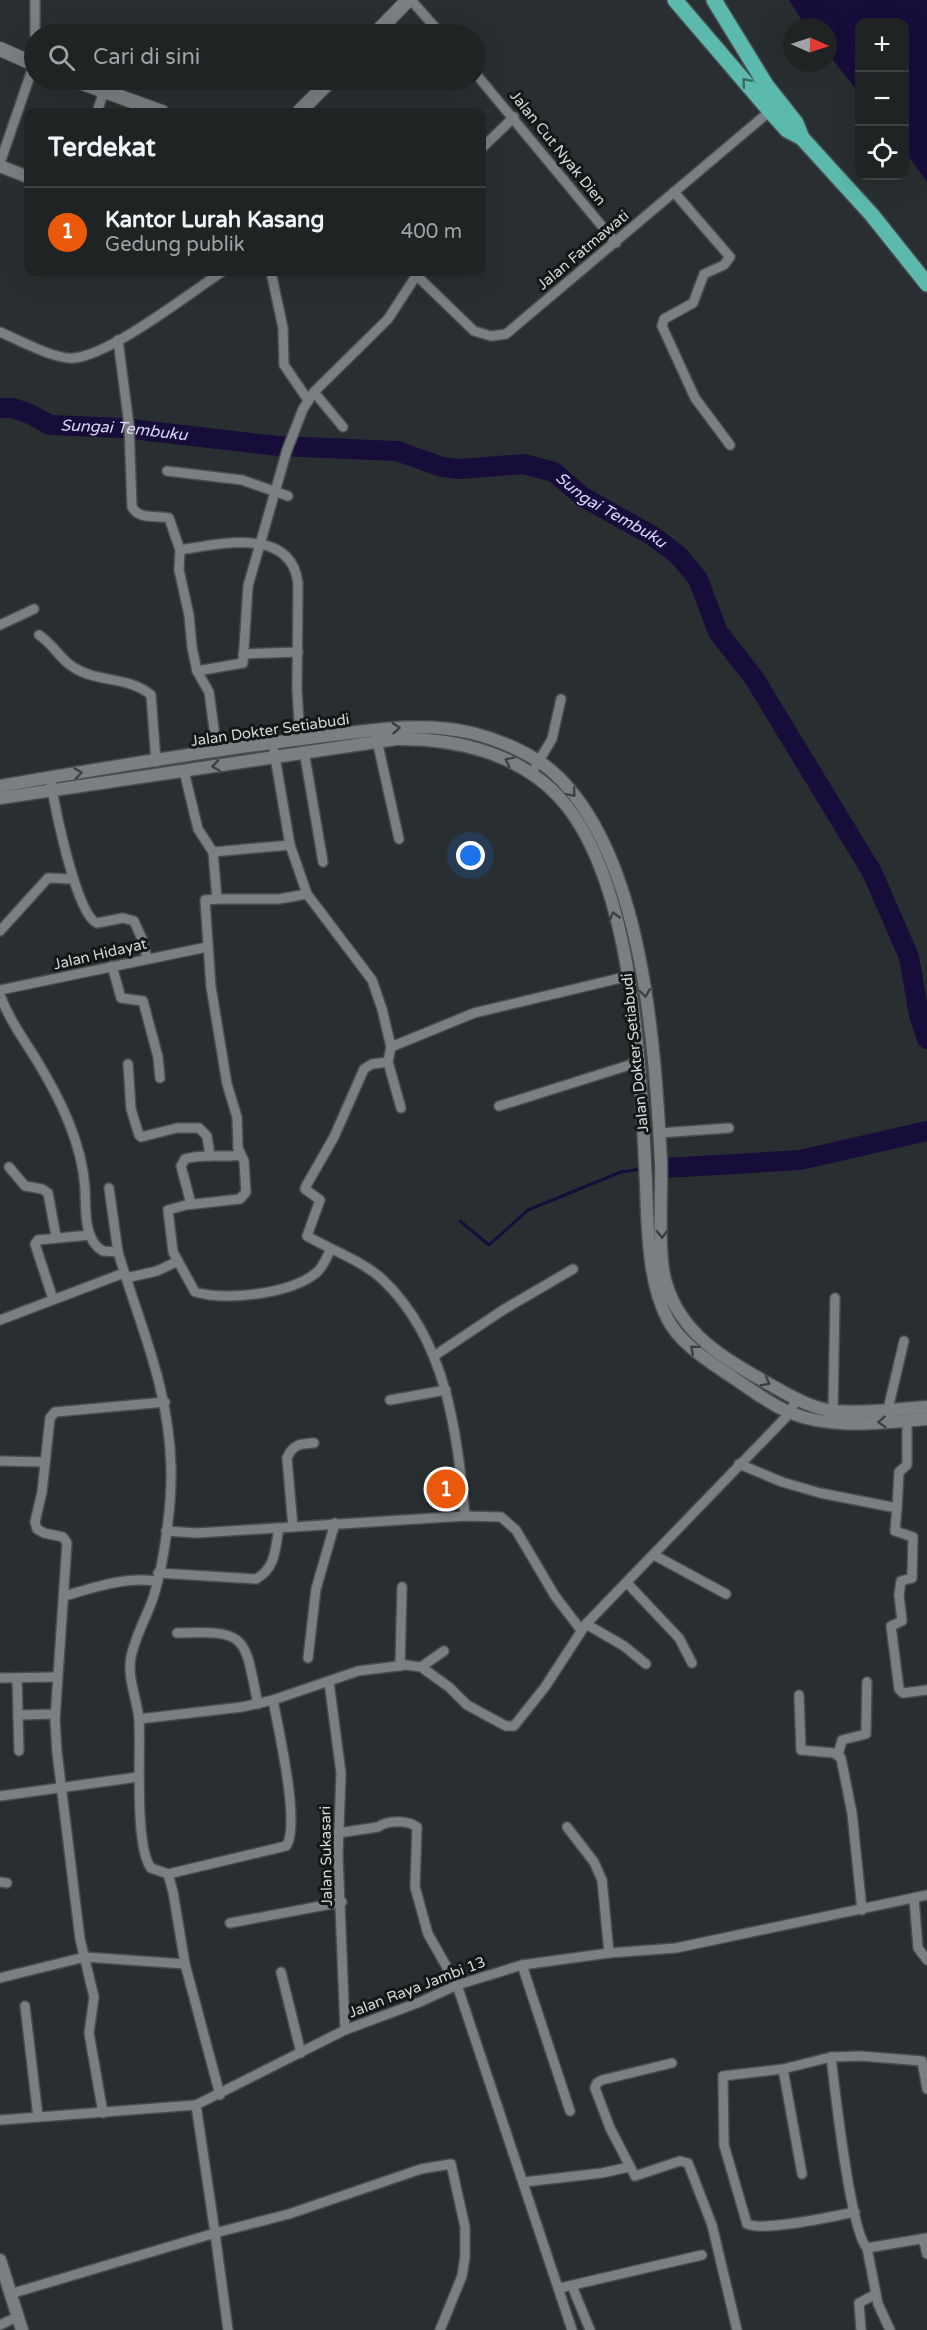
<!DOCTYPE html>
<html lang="id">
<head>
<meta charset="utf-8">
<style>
	:root { --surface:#1f2324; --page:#272b2c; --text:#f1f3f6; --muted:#a1a4a6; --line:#3c4041; --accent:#ea580c }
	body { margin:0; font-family:"Varela Round",sans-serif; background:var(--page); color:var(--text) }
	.controls { position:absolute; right:18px; top:18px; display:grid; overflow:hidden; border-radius:12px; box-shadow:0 6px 24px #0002 }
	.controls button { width:54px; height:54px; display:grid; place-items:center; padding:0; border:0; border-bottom:2px solid var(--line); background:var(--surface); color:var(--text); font:30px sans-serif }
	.compass { position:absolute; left:783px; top:18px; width:54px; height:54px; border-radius:50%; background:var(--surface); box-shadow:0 6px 24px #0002; rotate:93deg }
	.you { position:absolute; left:471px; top:856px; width:21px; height:21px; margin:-15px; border:4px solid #fff; border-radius:50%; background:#1a73e8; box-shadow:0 0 0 9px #1a73e833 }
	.badge { display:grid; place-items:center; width:39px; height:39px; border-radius:50%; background:var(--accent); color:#fff; font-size:20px; font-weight:700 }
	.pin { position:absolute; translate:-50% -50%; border:3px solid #fff; box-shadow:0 2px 6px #0006 }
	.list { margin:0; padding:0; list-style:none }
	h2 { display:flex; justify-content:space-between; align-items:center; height:78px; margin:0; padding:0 24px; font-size:26px }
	h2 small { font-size:20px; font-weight:400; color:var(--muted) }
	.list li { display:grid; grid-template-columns:39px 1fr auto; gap:18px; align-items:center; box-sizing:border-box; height:90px; padding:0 24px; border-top:2px solid var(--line) }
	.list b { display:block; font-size:22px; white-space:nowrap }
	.list p { margin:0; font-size:20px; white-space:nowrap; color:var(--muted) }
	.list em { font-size:20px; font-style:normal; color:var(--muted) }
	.icon { flex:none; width:33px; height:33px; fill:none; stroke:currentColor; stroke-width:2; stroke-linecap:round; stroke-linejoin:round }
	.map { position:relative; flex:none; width:927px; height:2330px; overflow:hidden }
	.search { position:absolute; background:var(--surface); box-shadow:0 6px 24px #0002; left:24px; top:24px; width:462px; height:66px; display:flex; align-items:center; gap:15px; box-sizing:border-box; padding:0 21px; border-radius:33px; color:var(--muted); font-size:22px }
	.panel { position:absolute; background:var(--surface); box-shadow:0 6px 24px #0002; left:24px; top:108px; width:462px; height:168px; border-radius:12px }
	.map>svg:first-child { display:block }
</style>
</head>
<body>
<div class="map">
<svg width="927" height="2330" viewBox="0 0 927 2330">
	<rect width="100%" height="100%" fill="#292f30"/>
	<polygon fill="#170d3b" points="789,0 927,0 927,182 905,152 904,22 860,22 859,93 828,54 828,27 806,27"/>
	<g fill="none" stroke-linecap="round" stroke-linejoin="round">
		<polyline stroke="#170d3b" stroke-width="3" points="460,1221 489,1245 528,1210 621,1172 641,1169"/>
		<g stroke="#170d3b" stroke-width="20">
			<path id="s1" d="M0 408H13L30 414 50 425 123 428 278 446 397 451 442 467 460 469 524 464 554 472 583 497 653 536 679 556 698 579 718 632 754 678 872 872 909 957 919 1015 927 1039"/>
			<polyline points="666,1168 800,1160 927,1131"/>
		</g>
		<defs>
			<g id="minor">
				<polyline points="411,0 441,34"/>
				<polyline points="35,34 35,0"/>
				<polyline points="476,74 616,243"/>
				<polyline points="97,112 104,91"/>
				<polyline points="482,148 514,117"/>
				<polyline points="0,163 34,64"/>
				<polyline points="674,192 730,257 724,265 704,274 693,303 664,319 662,326 695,398 730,445"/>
				<polyline points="271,272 283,328 284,365 308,400"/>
				<polyline points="414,273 474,331 491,336 506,334 770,111"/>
				<path d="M0 332C19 340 55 360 74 358 112 354 188 294 222 272"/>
				<path d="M118 340 129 425 132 507C139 520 156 515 169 518L180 550 179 570 189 615 192 647 197 671 209 692 217 751"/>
				<polyline points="314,392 343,427"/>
				<polyline points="167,471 242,480 288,496"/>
				<path d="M180 550C218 544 291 526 298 583L297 690 300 739"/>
				<polyline points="0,625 34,609"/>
				<path d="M39 635C53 644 60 659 73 667 97 683 129 676 151 695L156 762"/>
				<polyline points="243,654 298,652"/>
				<polyline points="197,671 243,663 248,586 287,450 303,409 314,392 388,319 416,276"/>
				<polyline points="376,736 399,839"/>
				<polyline points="274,751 290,845 307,894 372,980 382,1009 391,1047"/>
				<polyline points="304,751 323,862"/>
				<polyline points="184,771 198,829 213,852"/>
				<polyline points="531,774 552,739 561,699"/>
				<path d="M50 778C54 802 76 916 97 923L123 918 134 921 142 939 147 958"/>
				<path d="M290 845 213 852 217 899 205 900 211 987 227 1084 237 1117 238 1148 244 1161 246 1192 240 1199 186 1205 168 1210 173 1252 195 1292C227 1301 290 1294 316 1273 323 1268 327 1256 331 1249"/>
				<polyline points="217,899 279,899 307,894"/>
				<polyline points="0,931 48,878 73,879"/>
				<polyline points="112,966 121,998 143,1001 158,1057 160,1078"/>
				<polyline points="0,990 207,947"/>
				<path d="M0 995C9 1019 22 1037 36 1059 59 1097 82 1142 85 1188 86 1208 83 1240 103 1251L118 1252C140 1326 169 1387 171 1467 172 1504 164 1566 152 1601 145 1620 135 1637 131 1657 127 1678 137 1699 139 1719 141 1750 134 1846 151 1868L168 1874 286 1846C301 1826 278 1728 273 1700"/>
				<polyline points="388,1062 401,1108"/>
				<polyline points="128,1064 131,1109 139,1135 141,1137 177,1128 199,1128 207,1136 210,1156"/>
				<polyline points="499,1106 639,1062"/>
				<polyline points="659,1133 729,1128"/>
				<polyline points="9,1167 25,1186 42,1189 48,1193 56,1236"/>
				<polyline points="109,1188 118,1252"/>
				<path d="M191 1204 181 1166 185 1159C203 1153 222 1158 241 1155"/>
				<polyline points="126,1278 157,1271 178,1261"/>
				<polyline points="53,1299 35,1244 38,1240 90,1235"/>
				<polyline points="0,1320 124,1273"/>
				<polyline points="434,1356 503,1310 573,1269"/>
				<polyline points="390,1400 446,1390"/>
				<polyline points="888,1409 904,1341"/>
				<polyline points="833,1411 835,1298"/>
				<polyline points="0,1461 45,1462"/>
				<polyline points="739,1464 782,1482 820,1493 897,1508 895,1531 913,1537 912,1578 901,1581 899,1595 902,1621 891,1626 899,1689 903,1693 927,1690"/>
				<polyline points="897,1508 899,1472 907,1465 907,1421"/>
				<path d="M465 1516C457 1433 447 1340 382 1279 361 1260 331 1250 307 1236L320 1200 305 1189 306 1186 334 1137 364 1069 372 1064 388 1062 391 1047 474 1013 629 976"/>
				<path d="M293 1527 287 1458C293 1444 300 1444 314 1443"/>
				<polyline points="166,1531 197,1533 465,1516 501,1517 516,1530 555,1596 581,1630"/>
				<polyline points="654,1555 726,1594"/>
				<path d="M158 1573 256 1579C276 1568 275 1549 279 1528"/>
				<polyline points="628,1584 679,1638 692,1663"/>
				<path d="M64 1596C96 1587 123 1577 156 1581"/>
				<polyline points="586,1624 624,1646 646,1664"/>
				<path d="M177 1633C249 1630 244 1637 258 1704"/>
				<polyline points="308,1658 316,1589 335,1523"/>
				<polyline points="400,1666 402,1587"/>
				<polyline points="421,1667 444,1651"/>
				<polyline points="0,1678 57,1677"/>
				<polyline points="17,1678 19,1751"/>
				<polyline points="329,1682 341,1773 338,1856 345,2030"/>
				<polyline points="799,1695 801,1750 834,1753 841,1758 852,1813 862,1910"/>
				<polyline points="18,1715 55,1714"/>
				<polyline points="139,1719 242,1707 273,1700 358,1671 406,1665 421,1667 449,1687 467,1705 506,1726 514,1726 545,1687 586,1624 790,1413 796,1399"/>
				<polyline points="838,1755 842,1740 866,1734 867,1682"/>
				<polyline points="0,1796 138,1777"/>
				<polyline points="567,1827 594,1862 602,1880 609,1953"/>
				<path d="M338 1833 378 1827C388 1820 408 1820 417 1827L415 1887 428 1934 457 1985 572 2330"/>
				<polyline points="168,1874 173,1892 185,1964 220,2095"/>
				<polyline points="0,1882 7,1883"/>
				<polyline points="914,1898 918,1948 927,1960"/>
				<polyline points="230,1923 342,1902"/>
				<polyline points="522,1965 570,2111"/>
				<polyline points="281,1972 301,2053"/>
				<polyline points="0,1978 85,1957 185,1964"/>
				<polyline points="25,2006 38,2117"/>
				<path d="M831 2057C835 2089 850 2231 867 2248L878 2304 890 2330"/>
				<polyline points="672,2063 602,2080 597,2083 595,2088 610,2128 635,2176 680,2161 688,2163 712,2225 737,2330"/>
				<polyline points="783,2069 802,2174"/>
				<polyline points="196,2105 215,2233 289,2214 421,2169 451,2164 465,2227 465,2257 462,2276 440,2330"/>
				<polyline points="103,2113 89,2033 94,1997 80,1939 57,1752 55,1720 67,1543 63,1537 44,1533 37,1529 35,1522 42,1492 50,1418 55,1412 165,1402"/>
				<polyline points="0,2120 196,2105 345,2030 420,2002 457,1985 522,1965 609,1953 676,1948 927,1895"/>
				<polyline points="524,2182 602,2173 629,2167"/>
				<path d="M855 2212C834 2216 765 2232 747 2224L724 2145 723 2076 783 2069 831 2057 861 2056 922 2061 927 2089"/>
				<polyline points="923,2239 927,2254"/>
				<polyline points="867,2248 927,2238"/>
				<polyline points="572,2286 590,2330"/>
				<polyline points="560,2288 702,2255"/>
				<polyline points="10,2294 215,2233 228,2330"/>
				<polyline points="0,2325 17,2317"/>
				<polyline points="861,2330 859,2303 876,2294"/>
			</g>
			<g id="tertiary">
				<polyline points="0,166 28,177"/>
				<path d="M0 786C103 768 206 751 309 738 363 732 418 720 472 733 500 740 533 754 554 773 644 855 655 1048 661 1163 662 1195 657 1254 666 1283 681 1335 725 1359 769 1384 789 1395 811 1409 835 1411 864 1414 897 1409 927 1407"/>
				<path d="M0 798 396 739C455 738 518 753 559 797 632 876 640 1059 645 1163 648 1211 645 1275 667 1318 679 1342 704 1358 726 1373 747 1386 768 1404 791 1413 833 1430 883 1422 927 1419"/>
				<polyline points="0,2260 22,2330"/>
			</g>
			<g id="secondary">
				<polyline points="375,34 408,0"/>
				<polyline points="0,49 34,64"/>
				<polyline points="74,80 162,112"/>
				<polyline points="299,112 331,80"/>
			</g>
			<g id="trunk">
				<polyline points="675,0 770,111 787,130 802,138 872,215 927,284"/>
				<polyline points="714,0 766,85 796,123 802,138"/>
			</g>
		</defs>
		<use href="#minor" stroke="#484d4e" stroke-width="12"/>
		<use href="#tertiary" stroke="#484d4e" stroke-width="15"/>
		<use href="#secondary" stroke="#484d4e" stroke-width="16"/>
		<use href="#trunk" stroke="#484d4e" stroke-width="18"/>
		<use href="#minor" stroke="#7a8082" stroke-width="9"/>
		<use href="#tertiary" stroke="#7a8082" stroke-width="12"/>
		<use href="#secondary" stroke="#7a8082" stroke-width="14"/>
		<use href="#trunk" stroke="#5bb9ad" stroke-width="15"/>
	</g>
	<defs><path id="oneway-chevron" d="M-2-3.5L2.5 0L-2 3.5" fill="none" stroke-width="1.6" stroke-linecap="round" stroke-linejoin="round" transform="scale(1.5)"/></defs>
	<use stroke="#386862" href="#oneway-chevron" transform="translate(746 82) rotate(-130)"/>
	<g stroke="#3d4042">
		<use href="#oneway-chevron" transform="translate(396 728) rotate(-4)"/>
		<use href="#oneway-chevron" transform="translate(509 761) rotate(-153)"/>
		<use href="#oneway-chevron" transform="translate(216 766) rotate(171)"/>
		<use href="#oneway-chevron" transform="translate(78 773) rotate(-8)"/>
		<use href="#oneway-chevron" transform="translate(572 793) rotate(50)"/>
		<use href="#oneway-chevron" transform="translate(614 916) rotate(-105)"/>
		<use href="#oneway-chevron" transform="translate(645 993) rotate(82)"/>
		<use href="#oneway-chevron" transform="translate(662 1234) rotate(89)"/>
		<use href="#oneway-chevron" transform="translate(694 1349) rotate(-140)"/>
		<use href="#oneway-chevron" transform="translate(766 1382) rotate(29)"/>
		<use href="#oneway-chevron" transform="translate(882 1422) rotate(177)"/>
	</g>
	<g text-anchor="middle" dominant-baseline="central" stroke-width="6" stroke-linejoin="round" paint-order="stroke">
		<g font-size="15" fill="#d4d8d9" stroke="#141617">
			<text transform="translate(558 148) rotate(51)">Jalan Cut Nyak Dien</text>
			<text transform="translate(583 250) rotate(-40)">Jalan Fatmawati</text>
			<text transform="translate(270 730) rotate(-8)">Jalan Dokter Setiabudi</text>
			<text transform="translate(100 954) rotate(-13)">Jalan Hidayat</text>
			<text transform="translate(635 1053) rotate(-96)">Jalan Dokter Setiabudi</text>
			<text transform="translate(326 1856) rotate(-91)">Jalan Sukasari</text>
			<text transform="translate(417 1987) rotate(-21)">Jalan Raya Jambi 13</text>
		</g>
		<g font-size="16" font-style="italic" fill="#d8d7f8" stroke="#141617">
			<text stroke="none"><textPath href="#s1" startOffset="128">Sungai Tembuku</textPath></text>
			<text stroke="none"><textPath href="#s1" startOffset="632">Sungai Tembuku</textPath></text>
		</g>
	</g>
</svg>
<div class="controls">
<button>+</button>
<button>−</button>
<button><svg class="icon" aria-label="locate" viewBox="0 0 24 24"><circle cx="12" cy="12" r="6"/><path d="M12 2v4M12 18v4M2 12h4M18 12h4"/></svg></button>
</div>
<svg class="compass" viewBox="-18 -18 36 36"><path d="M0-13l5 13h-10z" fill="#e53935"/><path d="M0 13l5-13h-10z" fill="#a1a4a6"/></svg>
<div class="you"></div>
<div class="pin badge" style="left:446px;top:1489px">1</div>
<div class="search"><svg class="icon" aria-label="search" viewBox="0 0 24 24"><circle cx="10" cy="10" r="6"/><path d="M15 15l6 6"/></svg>Cari di sini</div>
<section class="panel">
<h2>Terdekat<small></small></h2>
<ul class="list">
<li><span class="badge">1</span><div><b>Kantor Lurah Kasang</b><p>Gedung publik</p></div><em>400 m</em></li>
</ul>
</section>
</div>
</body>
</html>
